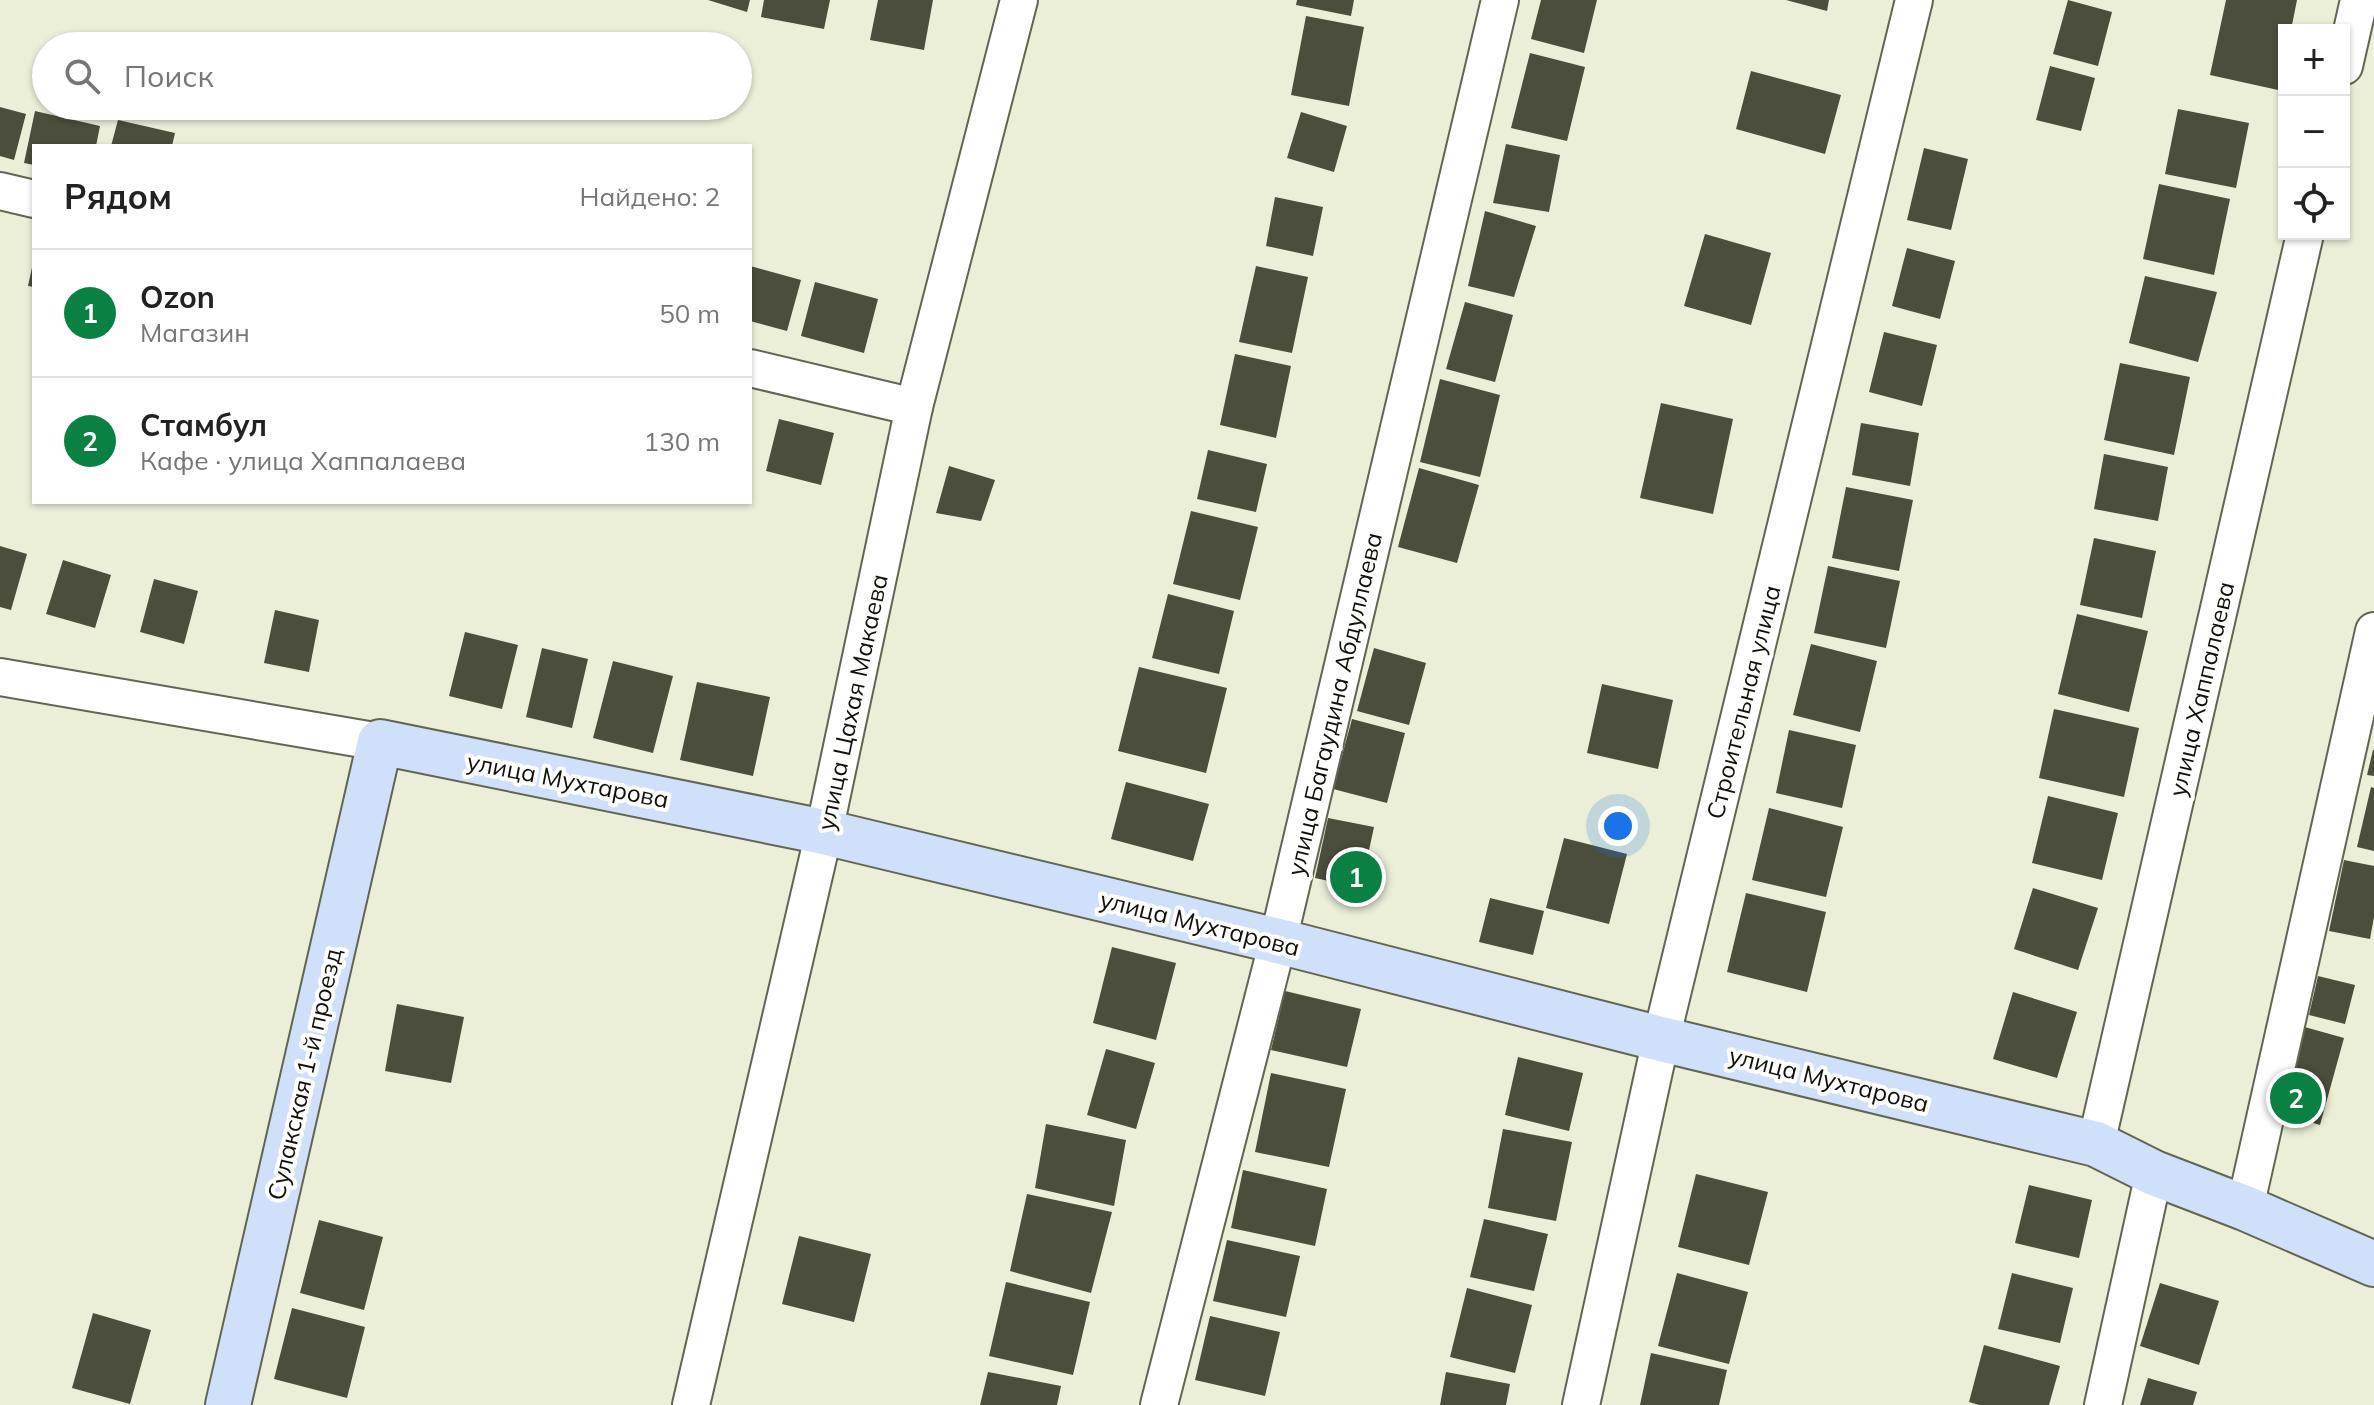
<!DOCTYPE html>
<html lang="ru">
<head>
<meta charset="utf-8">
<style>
	:root { --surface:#fff; --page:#f2f2f2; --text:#222; --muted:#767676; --line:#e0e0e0; --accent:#0b8043 }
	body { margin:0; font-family:Mulish,sans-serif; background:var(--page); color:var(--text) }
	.controls { position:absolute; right:24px; top:24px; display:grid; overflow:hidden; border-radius:0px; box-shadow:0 2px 6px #0004 }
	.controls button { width:72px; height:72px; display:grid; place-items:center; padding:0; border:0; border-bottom:2px solid var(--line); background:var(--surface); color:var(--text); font:40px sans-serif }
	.you { position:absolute; left:1618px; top:826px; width:28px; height:28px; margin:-20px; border:6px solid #fff; border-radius:50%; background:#1a73e8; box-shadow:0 0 0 12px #1a73e833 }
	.badge { display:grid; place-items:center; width:52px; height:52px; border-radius:50%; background:var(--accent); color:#fff; font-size:26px; font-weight:700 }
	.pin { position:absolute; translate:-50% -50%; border:4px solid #fff; box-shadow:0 2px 8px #0006 }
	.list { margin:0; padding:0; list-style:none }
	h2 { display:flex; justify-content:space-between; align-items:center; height:104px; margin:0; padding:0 32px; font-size:34px }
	h2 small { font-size:26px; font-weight:400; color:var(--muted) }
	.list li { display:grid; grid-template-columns:52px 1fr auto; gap:24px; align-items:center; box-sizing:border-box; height:128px; padding:0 32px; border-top:2px solid var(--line) }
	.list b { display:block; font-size:30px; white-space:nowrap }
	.list p { margin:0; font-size:26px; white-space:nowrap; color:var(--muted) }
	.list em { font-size:26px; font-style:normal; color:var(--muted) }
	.icon { flex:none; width:44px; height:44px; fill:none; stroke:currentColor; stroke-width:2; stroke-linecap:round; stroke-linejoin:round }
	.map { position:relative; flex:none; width:2374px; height:1405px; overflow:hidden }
	.search { position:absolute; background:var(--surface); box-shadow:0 2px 6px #0004; left:32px; top:32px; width:720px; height:88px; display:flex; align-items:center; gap:20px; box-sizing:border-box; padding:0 28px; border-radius:44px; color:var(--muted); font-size:30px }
	.panel { position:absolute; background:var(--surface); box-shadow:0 2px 6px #0004; left:32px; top:144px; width:720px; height:360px; border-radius:0px }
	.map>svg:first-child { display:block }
</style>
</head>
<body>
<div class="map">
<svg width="2374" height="1405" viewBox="0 0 2374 1405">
	<rect width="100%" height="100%" fill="#ebefd8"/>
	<g fill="#4b4e3c">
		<polygon points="708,0 750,0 747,12"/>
		<polygon points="764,0 830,0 824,29 761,17"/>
		<polygon points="878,0 933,0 924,50 870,40"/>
		<polygon points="1297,0 1354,0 1351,16 1296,5"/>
		<polygon points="1541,0 1597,0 1584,53 1531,39"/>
		<polygon points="1786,0 1829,0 1827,11"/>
		<polygon points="2068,0 2112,12 2098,66 2053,54"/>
		<polygon points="2226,0 2297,0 2291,30 2284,30 2284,63 2278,90 2210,75"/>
		<polygon points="1306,16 1364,27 1349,106 1291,95"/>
		<polygon points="1530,53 1585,67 1567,141 1511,128"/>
		<polygon points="2050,66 2095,78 2081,131 2036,120"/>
		<polygon points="1751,71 1841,95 1825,154 1736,129"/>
		<polygon points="0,107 26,114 14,160 0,156"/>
		<polygon points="2178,109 2249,123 2236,188 2165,174"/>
		<polygon points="35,111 100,126 96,146 34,146 34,165 24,163"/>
		<polygon points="1301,112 1347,126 1334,172 1287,158"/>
		<polygon points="118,120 175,133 172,146 111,146"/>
		<polygon points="1506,144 1560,155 1549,212 1493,203"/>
		<polygon points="1924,148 1968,159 1951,230 1907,220"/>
		<polygon points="2159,184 2230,199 2214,275 2143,259"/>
		<polygon points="1275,197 1323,207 1313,256 1266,246"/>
		<polygon points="1485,211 1536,226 1514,297 1468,286"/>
		<polygon points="1705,234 1771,253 1751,325 1684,306"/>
		<polygon points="1907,248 1955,261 1940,319 1892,306"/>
		<polygon points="33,263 34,264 34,287 28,286"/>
		<polygon points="750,266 801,280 787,331 750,321"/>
		<polygon points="1256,266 1308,277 1292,353 1239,342"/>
		<polygon points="2145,276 2217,292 2198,362 2129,343"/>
		<polygon points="815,282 878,299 864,353 801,336"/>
		<polygon points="1465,302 1513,315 1495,382 1446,369"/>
		<polygon points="1884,332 1937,345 1922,406 1869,392"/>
		<polygon points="1235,354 1291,366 1276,438 1220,425"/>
		<polygon points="2120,363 2190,377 2174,455 2104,440"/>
		<polygon points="1440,379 1500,395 1480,477 1420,462"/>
		<polygon points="1661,403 1733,419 1713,514 1640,498"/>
		<polygon points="779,419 834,433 821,485 766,471"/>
		<polygon points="1861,423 1919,433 1910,486 1852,475"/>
		<polygon points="1208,450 1267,464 1256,512 1197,499"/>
		<polygon points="2104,454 2168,467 2158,521 2094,509"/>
		<polygon points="949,466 995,480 981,521 936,513"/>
		<polygon points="1419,468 1479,485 1457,563 1398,547"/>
		<polygon points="1846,487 1913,500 1899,571 1832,558"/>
		<polygon points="1191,511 1258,527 1240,600 1173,584"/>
		<polygon points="2094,538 2156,551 2142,618 2080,605"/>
		<polygon points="0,546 27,554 11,610 0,607"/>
		<polygon points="63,560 111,575 95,628 46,614"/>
		<polygon points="1828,566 1900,581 1886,648 1814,633"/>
		<polygon points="154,579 198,591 184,644 140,632"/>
		<polygon points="1168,594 1234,611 1219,674 1152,658"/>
		<polygon points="275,610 319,620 309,672 264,663"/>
		<polygon points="2077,614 2148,631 2129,712 2058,694"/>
		<polygon points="465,632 518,645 502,709 449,696"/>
		<polygon points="1811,644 1877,661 1860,732 1793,715"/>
		<polygon points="542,648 588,659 572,728 526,717"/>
		<polygon points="1374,648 1426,663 1409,725 1357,711"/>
		<polygon points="613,661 673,676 653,753 593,738"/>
		<polygon points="1139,667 1227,688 1206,773 1118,751"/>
		<polygon points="697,682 770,697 753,776 680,760"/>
		<polygon points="1602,684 1673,700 1658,769 1587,753"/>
		<polygon points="2054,709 2139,728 2124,797 2039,778"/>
		<polygon points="1352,719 1405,733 1387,803 1333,789"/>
		<polygon points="1789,730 1856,745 1842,808 1776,793"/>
		<polygon points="2373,750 2374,750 2374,776 2367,775"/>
		<polygon points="1126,782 1209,804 1193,861 1111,839"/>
		<polygon points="2371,787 2374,788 2374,851 2357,847"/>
		<polygon points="2048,796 2118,813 2102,880 2032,863"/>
		<polygon points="1769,808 1843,827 1826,897 1752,880"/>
		<polygon points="1328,818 1374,827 1361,888 1315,878"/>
		<polygon points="1564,838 1627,854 1609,924 1546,908"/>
		<polygon points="2344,860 2374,866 2374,917 2370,939 2329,931"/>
		<polygon points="2033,888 2098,908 2078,970 2014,949"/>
		<polygon points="1746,893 1826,912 1807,992 1727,972"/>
		<polygon points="1490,898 1544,911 1533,955 1479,942"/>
		<polygon points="1112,947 1176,963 1156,1040 1093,1023"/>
		<polygon points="2318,976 2355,985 2345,1024 2309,1015"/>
		<polygon points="1285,991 1361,1009 1347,1067 1271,1050"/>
		<polygon points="2013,992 2077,1012 2057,1078 1993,1059"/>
		<polygon points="397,1004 464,1017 451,1083 385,1071"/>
		<polygon points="2294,1024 2344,1038 2320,1125 2270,1110"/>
		<polygon points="1106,1049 1155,1063 1136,1129 1087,1115"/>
		<polygon points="1518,1057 1583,1073 1569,1131 1505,1115"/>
		<polygon points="1271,1073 1346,1089 1329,1167 1255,1152"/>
		<polygon points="1046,1124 1126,1140 1114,1206 1035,1188"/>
		<polygon points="1503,1129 1572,1142 1556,1221 1488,1208"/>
		<polygon points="1243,1170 1327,1189 1315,1246 1231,1228"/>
		<polygon points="1696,1174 1768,1192 1749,1265 1678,1247"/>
		<polygon points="2029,1185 2092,1200 2079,1258 2015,1243"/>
		<polygon points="1027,1194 1112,1212 1091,1293 1010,1271"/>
		<polygon points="1484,1219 1548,1234 1534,1291 1470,1277"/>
		<polygon points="319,1220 383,1237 364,1310 300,1293"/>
		<polygon points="799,1236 871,1254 854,1322 782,1304"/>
		<polygon points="1227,1240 1300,1256 1286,1317 1213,1301"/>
		<polygon points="1677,1273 1748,1292 1729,1364 1658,1346"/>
		<polygon points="2012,1273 2073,1288 2060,1343 1998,1329"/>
		<polygon points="1006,1282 1090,1302 1073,1375 989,1356"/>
		<polygon points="2160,1283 2219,1301 2199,1365 2140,1346"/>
		<polygon points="1467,1288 1532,1305 1515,1373 1450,1357"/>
		<polygon points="292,1308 365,1327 347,1398 274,1379"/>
		<polygon points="93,1313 151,1330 130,1404 72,1388"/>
		<polygon points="1210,1316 1280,1332 1265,1396 1195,1380"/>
		<polygon points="1984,1345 2060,1366 2049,1405 1979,1405 1969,1402"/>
		<polygon points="1651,1353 1727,1370 1719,1405 1640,1405"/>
		<polygon points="988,1372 1061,1386 1057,1405 980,1405"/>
		<polygon points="1446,1372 1510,1384 1506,1405 1440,1405"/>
		<polygon points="2148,1378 2197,1392 2193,1405 2140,1405"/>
	</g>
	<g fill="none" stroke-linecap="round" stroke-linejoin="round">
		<defs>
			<g id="street">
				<polyline points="2344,66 2359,0"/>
				<polyline points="0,191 34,199"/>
				<polyline points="750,368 914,407"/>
				<polyline points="0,677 380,742"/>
				<polyline points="2096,1144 2305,234"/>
				<polyline points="2245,1208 2374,631"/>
				<polyline points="691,1405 824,832 914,407 1019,0"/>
				<polyline points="1159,1405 1278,941 1500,0"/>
				<polyline points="1581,1405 1661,1039 1914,0"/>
				<polyline points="2103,1405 2154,1173"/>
			</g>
			<polyline id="secondary" points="228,1405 380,742 824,832 1278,941 1661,1039 2096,1144 2154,1173 2245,1208 2374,1264"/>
		</defs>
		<use href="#street" stroke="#616551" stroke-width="40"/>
		<use href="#secondary" stroke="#616551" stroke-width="48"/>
		<use href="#street" stroke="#fff" stroke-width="36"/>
		<use href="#secondary" stroke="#d0e0fb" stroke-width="44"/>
	</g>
	<g text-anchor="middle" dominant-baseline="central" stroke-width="8" stroke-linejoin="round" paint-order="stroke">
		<g font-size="24" fill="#0f1109" stroke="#fff">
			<text transform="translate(2201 689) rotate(-77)">улица Хаппалаева</text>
			<text transform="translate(852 702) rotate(-78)">улица Цахая Макаева</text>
			<text transform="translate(1743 702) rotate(-76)">Строительная улица</text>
			<text transform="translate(1334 704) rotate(-77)">улица Багаудина Абдуллаева</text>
			<text transform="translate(568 780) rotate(11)">улица Мухтарова</text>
			<text transform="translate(1200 923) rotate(14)">улица Мухтарова</text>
			<text transform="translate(304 1074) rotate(-77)">Сулакская 1-й проезд</text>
			<text transform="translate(1829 1079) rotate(14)">улица Мухтарова</text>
		</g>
	</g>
</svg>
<div class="controls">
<button>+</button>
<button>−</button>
<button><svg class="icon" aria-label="locate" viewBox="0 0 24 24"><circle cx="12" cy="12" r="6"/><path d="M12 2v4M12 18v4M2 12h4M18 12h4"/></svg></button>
</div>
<div class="you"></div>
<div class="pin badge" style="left:1356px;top:877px">1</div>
<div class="pin badge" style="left:2296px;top:1098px">2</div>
<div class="search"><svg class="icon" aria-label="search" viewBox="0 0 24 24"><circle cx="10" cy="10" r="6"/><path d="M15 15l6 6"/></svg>Поиск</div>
<section class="panel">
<h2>Рядом<small>Найдено: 2</small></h2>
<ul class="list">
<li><span class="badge">1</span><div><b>Ozon</b><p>Магазин</p></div><em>50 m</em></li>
<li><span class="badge">2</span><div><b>Стамбул</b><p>Кафе · улица Хаппалаева</p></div><em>130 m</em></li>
</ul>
</section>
</div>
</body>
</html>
